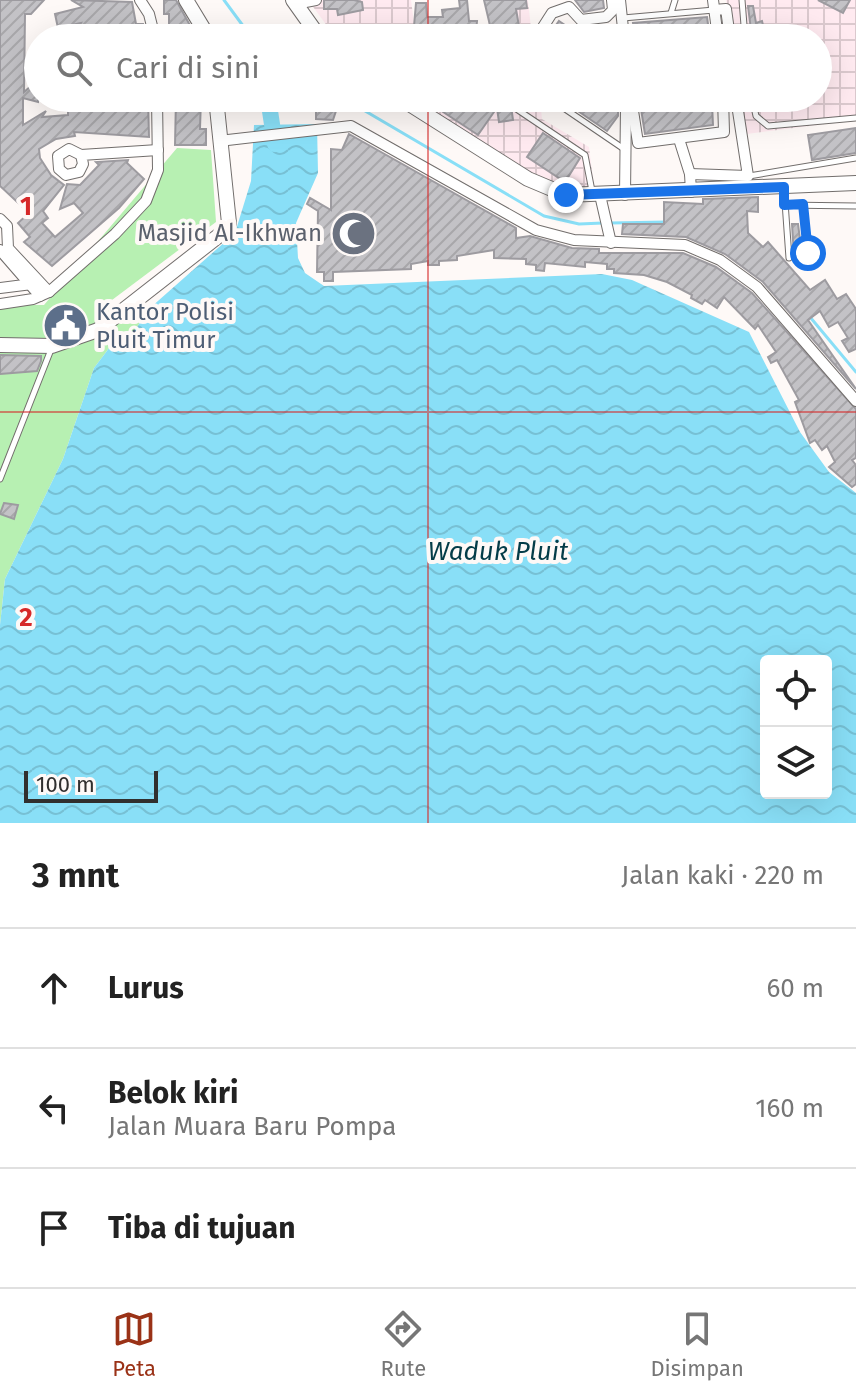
<!DOCTYPE html>
<html lang="id">
<head>
<meta charset="utf-8">
<style>
	:root { --surface:#fff; --page:#f2f2f2; --text:#222; --muted:#767676; --line:#e0e0e0; --accent:#9a3217 }
	body { margin:0; font-family:"Fira Sans",sans-serif; background:var(--page); color:var(--text) }
	.controls { position:absolute; right:24px; bottom:24px; display:grid; overflow:hidden; border-radius:8px; box-shadow:0 8px 32px #0002 }
	.controls button { width:72px; height:72px; display:grid; place-items:center; padding:0; border:0; border-bottom:2px solid var(--line); background:var(--surface); color:var(--text); font:40px sans-serif }
	.scale { position:absolute; left:24px; bottom:20px; width:134px; box-sizing:border-box; padding-left:8px; border:4px solid #312f2e; border-top:0; font-size:22px; line-height:28px; white-space:nowrap; color:#312f2e; -webkit-text-stroke:6px #fef9f7; paint-order:stroke }
	.stop { position:absolute; width:24px; height:24px; margin:-18px; border:6px solid #1a73e8; border-radius:50%; background:#fff }
	.stop.end { background:#1a73e8; border-color:#fff; box-shadow:0 2px 8px #0008 }
	.list { margin:0; padding:0; list-style:none }
	h2 { display:flex; justify-content:space-between; align-items:center; height:104px; margin:0; padding:0 32px; font-size:34px }
	h2 small { font-size:26px; font-weight:400; color:var(--muted) }
	.list li { display:grid; grid-template-columns:52px 1fr auto; gap:24px; align-items:center; box-sizing:border-box; height:120px; padding:0 32px; border-top:2px solid var(--line) }
	.list b { display:block; font-size:30px; white-space:nowrap }
	.list p { margin:0; font-size:26px; white-space:nowrap; color:var(--muted) }
	.list em { font-size:26px; font-style:normal; color:var(--muted) }
	.icon { flex:none; width:44px; height:44px; fill:none; stroke:currentColor; stroke-width:2; stroke-linecap:round; stroke-linejoin:round }
	.map { position:relative; flex:none; width:856px; height:823px; overflow:hidden }
	.search { position:absolute; background:var(--surface); box-shadow:0 8px 32px #0002; left:24px; right:24px; top:24px; height:88px; display:flex; align-items:center; gap:20px; box-sizing:border-box; padding:0 28px; border-radius:44px; color:var(--muted); font-size:30px }
	.sheet { height:464px; background:var(--surface) }
	nav { display:flex; justify-content:space-around; align-items:center; box-sizing:border-box; height:112px; border-top:2px solid var(--line); background:var(--surface); font-size:22px; color:var(--muted) }
	nav a { display:grid; justify-items:center; gap:4px }
	nav .on { color:var(--accent) }
	.map>svg:first-child { display:block }
</style>
</head>
<body>
<div class="map">
<svg width="856" height="823" viewBox="0 0 856 823">
	<defs>
		<pattern id="industrial-grid" width="8" height="8" patternUnits="userSpaceOnUse" patternTransform="scale(2)"><rect width="8" height="8" fill="#ffeaf0"/><path d="M0 4h8M4 0v8" fill="none" stroke="#dbc9ce"/></pattern>
		<pattern id="water-waves" width="16" height="10" patternUnits="userSpaceOnUse" patternTransform="scale(2)"><rect width="16" height="10" fill="#89dff7"/><path d="M0 5q4-4 8 0t8 0" fill="none" stroke="#77c0d4"/></pattern>
		<pattern id="building-hatch" width="6" height="6" patternUnits="userSpaceOnUse" patternTransform="scale(2)"><rect width="6" height="6" fill="#c3c2c6"/><path d="M-1 1l2-2M0 6l6-6M5 7l2-2" fill="none" stroke="#a8a7aa"/></pattern>
	</defs>
	<rect width="100%" height="100%" fill="#fef9f7"/>
	<g fill="url(#industrial-grid)">
		<polygon points="308,0 411,0 416,38 336,38"/>
		<polygon points="485,0 528,0 532,38 491,38"/>
		<polygon points="726,0 856,0 856,120 747,134 741,98 818,98 818,38 732,38"/>
		<polygon points="406,98 540,98 542,119 589,147 595,195 535,181"/>
	</g>
	<polygon fill="#b7f0b2" points="177,148 211,150 216,222 104,306 150,308 133,333 116,339 94,368 63,459 5,579 0,625 0,305 44,305"/>
	<path fill="url(#water-waves)" fill-rule="evenodd" d="M317 124 318 173 296 223 298 258 305 273 324 286 602 274 632 280 749 332 800 432 829 472 856 493V823H0V625L5 579 63 459 94 368 116 339 133 333 150 308 235 233 251 181 254 125ZM766 661H826V793H766Z"/>
	<g fill="none" stroke-linecap="round" stroke-linejoin="round">
		<g stroke="#89dff7" stroke-width="3">
			<polyline points="224,0 252,38"/>
			<polyline points="343,98 544,216 579,224 603,223"/>
			<polyline points="610,223 667,222"/>
			<polyline points="810,317 856,372"/>
		</g>
		<polyline stroke="#89dff7" stroke-width="16" points="268,98 275,144"/>
	</g>
	<g fill="url(#building-hatch)" stroke="#9d9ba0" stroke-width="2">
		<polygon points="0,0 44,0 31,14 25,14 24,92 38,80 38,102 23,98 23,125 46,111 42,117 68,115 68,98 111,98 111,105 130,106 131,98 148,98 149,137 74,132 75,136 56,139 39,149 40,158 51,175 64,185 43,211 48,218 42,223 55,237 83,213 74,203 60,209 67,184 80,185 99,165 96,162 128,160 127,163 144,179 119,208 52,266 24,242 30,237 18,223 29,213 0,186"/>
		<polygon points="71,0 132,2 136,24 143,24 144,38 84,38 75,33 81,23 58,28 55,14 83,7"/>
		<polygon points="164,0 176,0 197,38 169,38 169,14 164,14"/>
		<polygon points="324,0 354,0 362,2 363,10 338,15 337,9 324,9"/>
		<polygon points="459,0 467,0 469,21 477,21 476,33 431,30 431,38 413,38 416,3 426,3 427,17 443,17 442,10 460,8"/>
		<polygon points="484,0 526,0 527,8 516,9 521,38 493,38"/>
		<polygon points="575,0 603,0 604,8 584,12"/>
		<polygon points="818,0 850,0 843,13"/>
		<polygon points="748,6 753,6 756,23 762,21 766,38 752,38"/>
		<polygon points="707,17 710,38 635,38 633,23"/>
		<polygon points="559,21 584,38 547,38"/>
		<polygon points="176,98 201,98 200,129 206,129 206,145 175,145"/>
		<polygon points="422,98 479,98 496,109 478,135"/>
		<polygon points="559,98 603,98 618,109 618,116 607,131"/>
		<polygon points="510,99 513,120 499,122 496,101"/>
		<polygon points="712,104 713,125 645,134 641,109"/>
		<polygon points="332,105 337,108 333,120 316,119 316,106"/>
		<polygon points="856,128 856,153 812,160 808,135"/>
		<polygon points="543,133 580,158 565,182 527,157"/>
		<polygon points="349,134 516,228 516,238 530,236 572,248 599,249 599,253 683,253 716,267 752,293 856,409 856,458 852,460 856,465 856,484 852,487 829,467 835,462 827,446 822,450 815,440 810,443 795,402 799,400 777,360 771,363 768,357 776,352 758,325 755,329 724,297 717,308 705,300 702,304 691,298 692,295 667,282 644,275 614,273 614,269 607,269 607,264 585,262 585,267 545,263 544,271 536,270 536,265 526,264 526,259 494,258 494,250 457,256 457,260 439,261 439,265 428,265 428,261 411,264 411,269 333,272 333,281 324,281 324,272 317,272 318,211 307,204 310,198 331,210 331,149 342,150"/>
		<polygon points="758,197 758,212 747,211 748,233 763,247 768,242 810,290 825,280 837,299 846,294 856,309 856,349 849,352 842,341 848,338 838,322 829,327 820,311 808,320 856,389 763,282 725,254 686,237 622,234 623,224 664,224 664,202 703,204 703,199"/>
		<polygon points="792,224 798,224 802,255 794,256"/>
		<polygon points="46,318 85,318 85,324 46,335"/>
		<polygon points="0,355 41,356 41,361 37,371 0,374"/>
		<polygon points="4,503 18,505 14,519 0,514"/>
	</g>
	<g fill="none" stroke-linecap="round" stroke-linejoin="round">
		<defs>
			<g id="lane">
				<polyline points="742,0 745,38"/>
				<polyline points="671,13 675,0"/>
				<polyline points="623,18 714,10"/>
				<polyline points="549,98 624,149"/>
				<polyline points="752,98 756,116 768,126 856,118"/>
				<polyline points="633,103 692,98"/>
				<polyline points="515,108 585,155 592,191"/>
				<polyline points="749,176 856,158"/>
				<polyline points="784,188 789,258"/>
				<polyline points="803,204 808,253"/>
				<polyline points="784,205 856,206"/>
				<polyline points="0,479 52,347"/>
			</g>
			<g id="street">
				<polyline points="140,0 149,14 155,38"/>
				<polyline points="620,0 624,38"/>
				<polyline points="713,0 718,38"/>
				<polyline points="295,4 316,0"/>
				<polyline points="714,10 726,9 730,38"/>
				<polyline points="536,38 552,13 569,7 581,20 606,17 613,10 612,0"/>
				<polyline points="631,98 638,143 724,132 723,98"/>
				<polyline points="679,139 690,174"/>
				<polyline points="219,141 351,126 536,230 574,240 685,245 720,260 757,287 856,401"/>
				<polyline points="81,155 83,164 79,172 66,175 59,169 58,156 69,149 81,155 158,150"/>
				<polyline points="691,192 690,174 748,176 736,98"/>
				<polyline points="600,195 611,243"/>
				<polyline points="625,195 626,105"/>
				<polyline points="0,219 7,226 8,248 49,292"/>
				<polyline points="0,250 40,296"/>
				<polyline points="0,288 32,284"/>
				<polyline points="0,304 33,299 49,292 115,234 146,201 158,170 157,98"/>
			</g>
			<g id="secondary">
				<polyline points="186,0 209,38"/>
				<polyline points="293,0 320,38"/>
				<polyline points="400,98 528,179 566,195 856,183"/>
				<polyline points="0,345 52,346 98,330 226,230 229,223 216,98"/>
			</g>
		</defs>
		<use href="#lane" stroke="#726e6c" stroke-width="7"/>
		<use href="#street" stroke="#726e6c" stroke-width="12"/>
		<use href="#secondary" stroke="#726e6c" stroke-width="16"/>
		<use href="#lane" stroke="#fff" stroke-width="5"/>
		<use href="#street" stroke="#fff" stroke-width="10"/>
		<use href="#secondary" stroke="#fff" stroke-width="14"/>
	</g>
	<g fill="none" stroke-linecap="round" stroke-linejoin="round">
		<polyline stroke="#1a73e8" stroke-width="10" points="566,195 784,187 784,205 803,204 808,253"/>
	</g>
	<path fill="none" stroke="#d62828" stroke-width="2" stroke-opacity="0.55" d="M428 0V38M428 98V823M0 412H856"/>
	<defs>
		<symbol id="mosque-disc" viewBox="-11 -11 22 22"><circle r="9.5" fill="#6b7280" stroke="#fef9f7"/><path d="M3.5-4.9A6 6 0 1 0 3.5 4.9A5 5 0 1 1 3.5-4.9Z" fill="#fff"/></symbol>
		<symbol id="civic-disc" viewBox="-11 -11 22 22"><circle r="9.5" fill="#5c6f8a" stroke="#fef9f7"/><path d="M-.6-6.5H3V-4.5H.6V-3L4-1V1h2V6H-6V1h2V-1L-.6-3ZM-1.2 2.5V6h2.4V2.5Z" fill="#fff"/></symbol>
	</defs>
	<g fill-rule="evenodd">
		<use href="#mosque-disc" x="328" y="208" width="51" height="51"/>
		<use href="#civic-disc" x="40" y="300" width="51" height="51"/>
	</g>
	<g text-anchor="middle" dominant-baseline="central" stroke-width="8" stroke-linejoin="round" paint-order="stroke">
		<g font-size="24" fill="#5b616d" stroke="#fef9f7" text-anchor="end">
			<text x="322" y="233">Masjid Al-Ikhwan</text>
		</g>
		<g font-size="24" fill="#4e5e75" stroke="#fef9f7" text-anchor="start">
			<text x="96" y="312">Kantor Polisi<tspan x="96" dy="28">Pluit Timur</tspan></text>
		</g>
		<g font-size="26" font-style="italic" fill="#043c48" stroke="#fef9f7">
			<text x="498" y="551">Waduk Pluit</text>
		</g>
	</g>
	<g font-size="26" text-anchor="middle" font-weight="bold" fill="#d62828" stroke="#fef9f7" stroke-width="8" stroke-linejoin="round" paint-order="stroke">
		<text x="26" y="215">1</text>
		<text x="26" y="626">2</text>
	</g>
</svg>
<div class="controls">
<button><svg class="icon" aria-label="locate" viewBox="0 0 24 24"><circle cx="12" cy="12" r="6"/><path d="M12 2v4M12 18v4M2 12h4M18 12h4"/></svg></button>
<button><svg class="icon" aria-label="layers" viewBox="0 0 24 24"><path d="M12 4l9 5-9 5-9-5zM3 14l9 5 9-5"/></svg></button>
</div>
<div class="scale">100 m</div>
<div class="stop" style="left:808px;top:253px"></div>
<div class="stop end" style="left:566px;top:195px"></div>
<div class="search"><svg class="icon" aria-label="search" viewBox="0 0 24 24"><circle cx="10" cy="10" r="6"/><path d="M15 15l6 6"/></svg>Cari di sini</div>
</div>
<section class="sheet">
<h2>3 mnt<small>Jalan kaki · 220 m</small></h2>
<ul class="list">
<li><svg class="icon" aria-label="ahead" viewBox="0 0 24 24"><path d="M12 20V5M6 11l6-6 6 6"/></svg><div><b>Lurus</b></div><em>60 m</em></li>
<li><svg class="icon" aria-label="left" viewBox="0 0 24 24"><path d="M17 20v-9H6M10 6l-5 5 5 5"/></svg><div><b>Belok kiri</b><p>Jalan Muara Baru Pompa</p></div><em>160 m</em></li>
<li><svg class="icon" aria-label="arrive" viewBox="0 0 24 24"><path d="M6 21V4h12l-3 4 3 4H6"/></svg><div><b>Tiba di tujuan</b></div></li>
</ul>
</section>
<nav>
<a class="on"><svg class="icon" aria-label="map" viewBox="0 0 24 24"><path d="M3 6l6-2 6 2 6-2v14l-6 2-6-2-6 2zM9 4v14M15 6v14"/></svg>Peta</a>
<a><svg class="icon" aria-label="directions" viewBox="0 0 24 24"><path d="M12 3l9 9-9 9-9-9zM9 14v-3h6M13 9l2 2-2 2"/></svg>Rute</a>
<a><svg class="icon" aria-label="saved" viewBox="0 0 24 24"><path d="M7 4h10v16l-5-4-5 4z"/></svg>Disimpan</a>
</nav>
</body>
</html>
